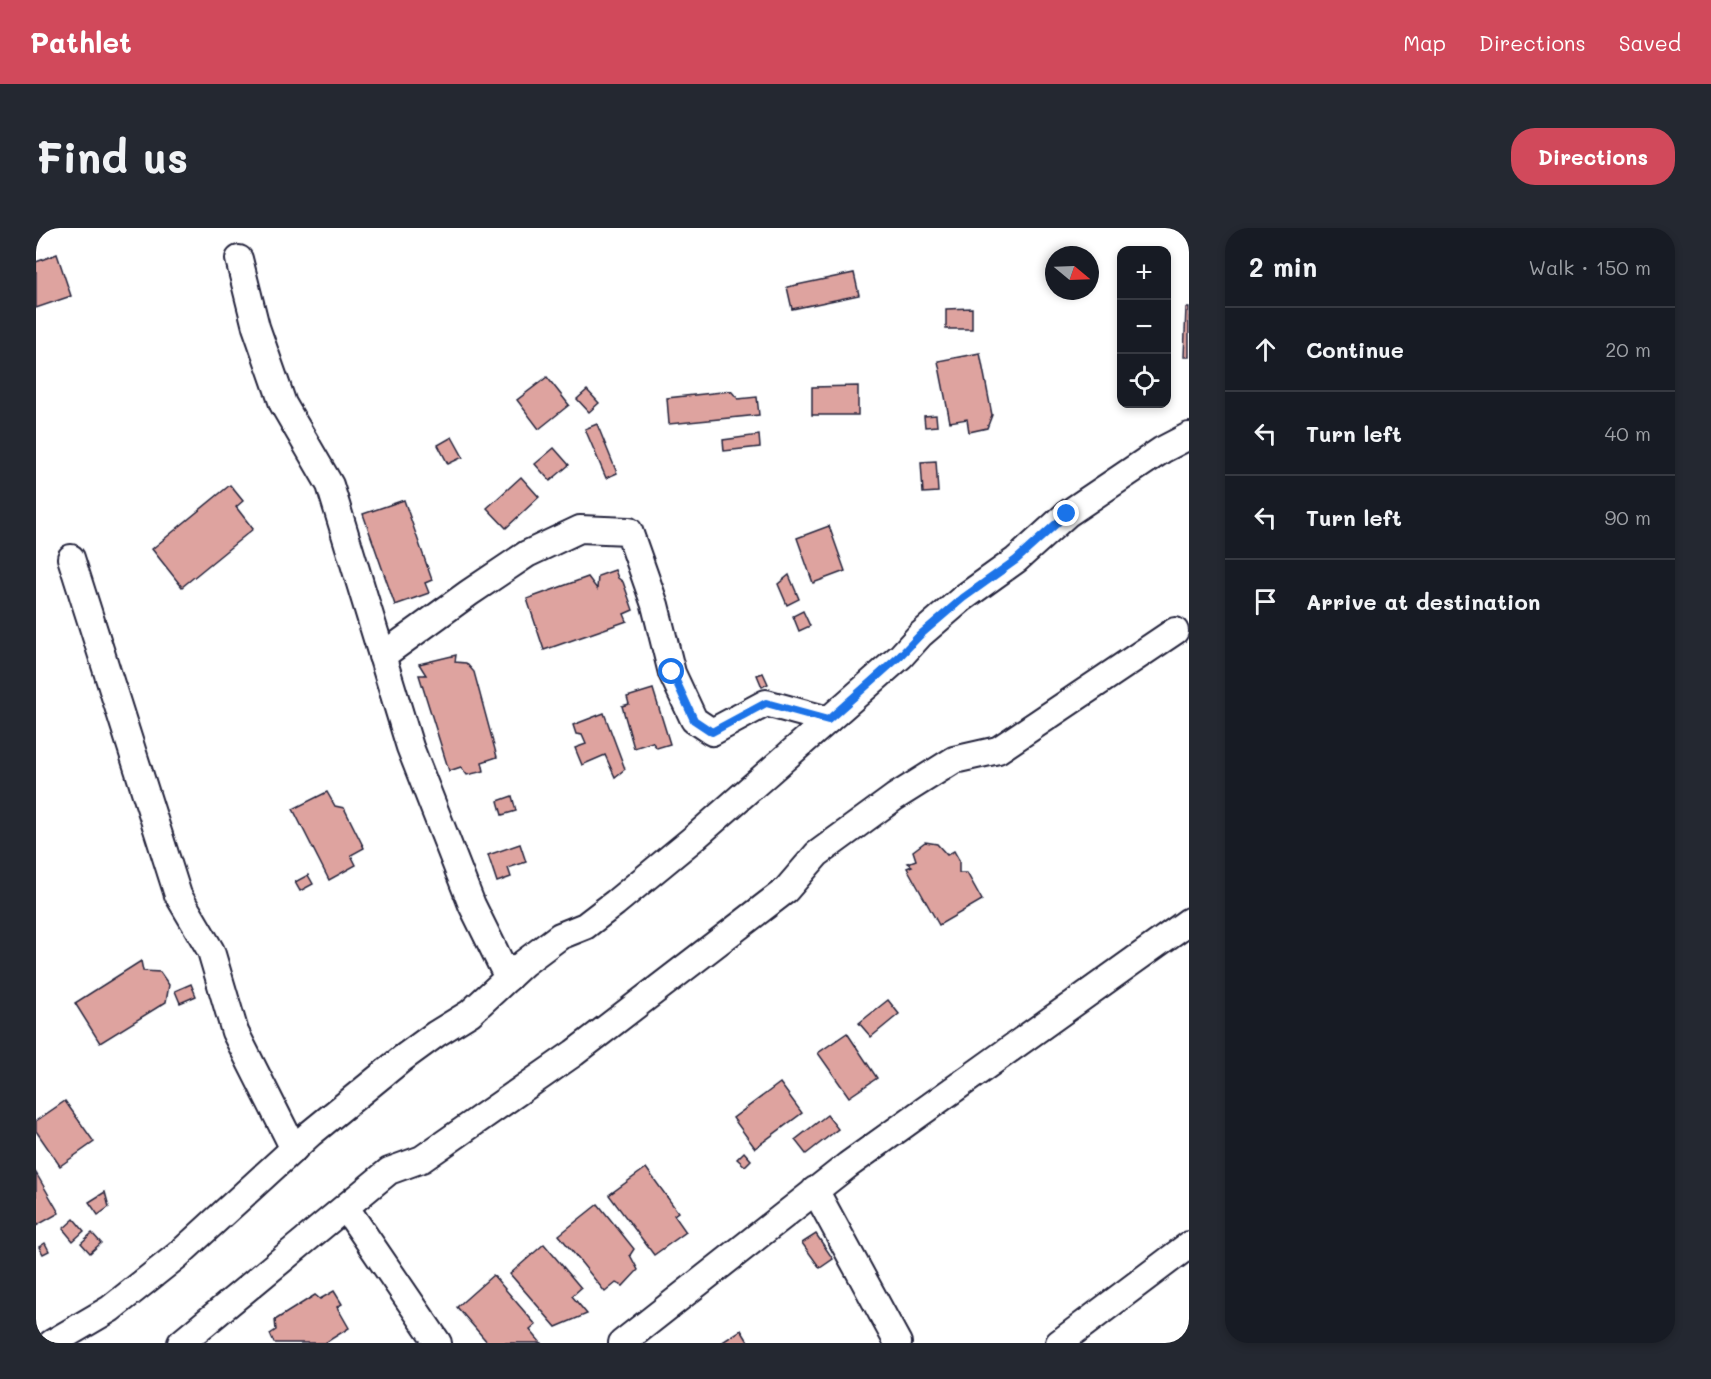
<!DOCTYPE html>
<html lang="en">
<head>
<meta charset="utf-8">
<style>
	:root { --surface:#171b24; --page:#242831; --text:#f1f3f6; --muted:#9ea1a6; --line:#363941; --accent:#d1495b }
	body { margin:0; font-family:Mali,sans-serif; background:var(--page); color:var(--text) }
	.controls { position:absolute; right:18px; top:18px; display:grid; overflow:hidden; border-radius:12px; box-shadow:0 3px 9px #0003 }
	.controls button { width:54px; height:54px; display:grid; place-items:center; padding:0; border:0; border-bottom:2px solid var(--line); background:var(--surface); color:var(--text); font:30px sans-serif }
	.compass { position:absolute; left:1009px; top:18px; width:54px; height:54px; border-radius:50%; background:var(--surface); box-shadow:0 3px 9px #0003; rotate:109deg }
	.stop { position:absolute; width:18px; height:18px; margin:-14px; border:4px solid #1a73e8; border-radius:50%; background:#fff }
	.stop.end { background:#1a73e8; border-color:#fff; box-shadow:0 2px 6px #0008 }
	.list { margin:0; padding:0; list-style:none }
	h2 { display:flex; justify-content:space-between; align-items:center; height:78px; margin:0; padding:0 24px; font-size:26px }
	h2 small { font-size:20px; font-weight:400; color:var(--muted) }
	.list li { display:grid; grid-template-columns:39px 1fr auto; gap:18px; align-items:center; box-sizing:border-box; height:84px; padding:0 24px; border-top:2px solid var(--line) }
	.list b { display:block; font-size:22px; white-space:nowrap }
	.list em { font-size:20px; font-style:normal; color:var(--muted) }
	.icon { flex:none; width:33px; height:33px; fill:none; stroke:currentColor; stroke-width:2; stroke-linecap:round; stroke-linejoin:round }
	.map { position:relative; flex:none; width:1153px; height:1115px; overflow:hidden; border-radius:24px }
	header { display:flex; align-items:center; gap:36px; box-sizing:border-box; height:84px; padding:0 30px; background:var(--accent); color:#fff }
	header strong { font-size:28px }
	nav { display:flex; gap:33px; margin-inline-start:auto; font-size:21px }
	.intro { display:flex; align-items:center; justify-content:space-between; box-sizing:border-box; height:144px; padding:0 36px }
	h1 { margin:0; font-size:42px }
	.button { padding:15px 27px; border-radius:24px; background:var(--accent); color:#fff; font-size:21px; font-weight:700 }
	main { display:flex; gap:36px; padding:0 36px }
	aside { flex:1; background:var(--surface); border-radius:24px; box-shadow:0 3px 9px #0003 }
	.map>svg:first-child { display:block }
</style>
</head>
<body>
<header>
<strong>Pathlet</strong>
<nav><a>Map</a><a>Directions</a><a>Saved</a></nav>
</header>
<div class="intro"><h1>Find us</h1><a class="button">Directions</a></div>
<main>
<div class="map">
<svg width="1153" height="1115" viewBox="0 0 1153 1115">
	<rect width="100%" height="100%" fill="#fff"/>
	<filter id="ink" filterUnits="userSpaceOnUse"><feTurbulence type="fractalNoise" baseFrequency=".0167" numOctaves="2"/><feDisplacementMap in="SourceGraphic" scale="12" xChannelSelector="R" yChannelSelector="G"/><feConvolveMatrix kernelMatrix="1 2 1 2 8 2 1 2 1" color-interpolation-filters="sRGB"/></filter>
	<g filter="url(#ink)">
		<g fill="#dea39f" stroke="#22223b" stroke-width="1.5">
			<polygon points="21,26 35,68 0,80 0,34"/>
			<polygon points="818,45 823,67 756,81 751,59"/>
			<polygon points="936,80 936,101 910,101 910,81"/>
			<polygon points="1150,80 1153,80 1153,129 1148,129"/>
			<polygon points="944,125 956,187 951,200 933,204 931,191 914,194 902,133"/>
			<polygon points="511,149 533,177 503,201 481,172"/>
			<polygon points="822,158 822,187 776,187 776,159"/>
			<polygon points="551,162 563,175 553,184 541,171"/>
			<polygon points="695,163 702,171 721,169 723,187 633,196 631,170"/>
			<polygon points="900,187 901,198 889,199 888,188"/>
			<polygon points="561,196 581,245 570,250 549,201"/>
			<polygon points="723,207 724,219 688,223 687,212"/>
			<polygon points="416,209 427,229 412,236 402,217"/>
			<polygon points="518,220 533,237 514,253 499,236"/>
			<polygon points="900,233 902,264 887,265 885,234"/>
			<polygon points="485,249 503,269 470,300 451,280"/>
			<polygon points="194,257 207,273 200,279 217,301 146,359 116,321"/>
			<polygon points="368,272 396,352 389,355 393,365 359,377 327,286"/>
			<polygon points="793,298 809,343 777,355 761,310"/>
			<polygon points="579,342 582,350 587,354 597,382 588,386 591,393 508,422 491,371 552,349 561,361 562,348"/>
			<polygon points="753,347 763,371 751,377 742,356"/>
			<polygon points="767,383 774,398 763,403 757,388"/>
			<polygon points="420,427 419,434 430,435 438,444 461,529 446,534 448,543 431,547 425,539 413,543 383,447 390,447 383,436"/>
			<polygon points="727,445 732,456 726,459 721,447"/>
			<polygon points="617,461 634,516 621,520 616,514 598,520 586,478 593,476 591,469"/>
			<polygon points="568,485 589,541 579,549 569,527 546,537 539,520 550,516 546,507 540,506 537,497"/>
			<polygon points="291,564 299,578 308,580 328,620 315,627 320,637 293,652 257,581"/>
			<polygon points="476,568 480,583 466,587 462,573"/>
			<polygon points="889,614 901,616 911,627 918,623 923,632 923,645 931,645 946,672 903,697 871,640 876,638 872,635 880,632 877,623"/>
			<polygon points="484,616 490,634 472,640 475,649 461,654 452,627"/>
			<polygon points="272,647 277,656 264,663 259,654"/>
			<polygon points="105,733 107,743 124,744 133,757 130,774 64,815 39,775"/>
			<polygon points="155,756 160,768 144,775 139,763"/>
			<polygon points="852,772 863,786 835,809 823,795"/>
			<polygon points="811,805 841,850 813,869 782,825"/>
			<polygon points="744,855 766,885 719,920 697,890"/>
			<polygon points="29,873 58,914 24,938 0,903 0,893"/>
			<polygon points="791,887 802,901 770,926 759,912"/>
			<polygon points="708,924 715,932 709,938 701,931"/>
			<polygon points="610,940 642,984 638,987 650,1004 618,1027 573,967"/>
			<polygon points="0,945 23,985 0,998"/>
			<polygon points="69,964 73,979 62,987 53,974"/>
			<polygon points="562,976 598,1021 594,1027 602,1042 587,1058 580,1055 569,1064 523,1007"/>
			<polygon points="38,991 48,1003 37,1013 27,1001"/>
			<polygon points="56,1005 65,1015 54,1025 45,1015"/>
			<polygon points="780,1006 797,1031 784,1040 766,1015"/>
			<polygon points="9,1015 13,1023 7,1026 3,1019"/>
			<polygon points="508,1016 545,1060 536,1068 551,1086 520,1099 474,1046"/>
			<polygon points="457,1047 500,1097 494,1102 505,1115 452,1115 421,1079"/>
			<polygon points="298,1063 306,1076 301,1079 313,1100 289,1115 238,1115 234,1106 240,1102 239,1092 279,1067 284,1071"/>
			<polygon points="705,1102 713,1115 685,1115"/>
		</g>
		<g fill="none" stroke-linecap="round" stroke-linejoin="round">
			<defs>
				<g id="minor">
					<polyline points="203,31 220,99 247,176 294,257 374,519 436,677 472,750"/>
					<polyline points="35,330 142,667 175,723 199,804 258,921"/>
					<polyline points="346,428 433,365 491,326 544,301 593,303 619,377 636,445 658,492 676,504 730,475 792,492"/>
					<polyline points="779,962 862,1115"/>
					<polyline points="310,980 402,1115"/>
					<polyline points="16,1115 74,1081 142,1027 275,905 367,830 400,806 434,785 488,735 524,708 549,698 579,675 658,610 865,428 884,407 927,370 980,332 1031,286 1126,222 1153,208"/>
					<polyline points="145,1115 353,943 386,931 538,825 750,662 781,626 859,569 918,532 962,522 1139,403"/>
					<polyline points="586,1115 812,937 1153,693"/>
					<polyline points="1023,1115 1153,1017"/>
				</g>
			</defs>
			<use href="#minor" stroke="#22223b" stroke-width="30"/>
			<use href="#minor" stroke="#fff" stroke-width="26"/>
		</g>
	</g>
	<g fill="none" stroke-linecap="round" stroke-linejoin="round" filter="url(#ink)">
		<polyline stroke="#1a73e8" stroke-width="8" points="636,444 658,492 676,504 730,475 792,492 864,428 884,407 927,370 980,332 1031,286"/>
	</g>
</svg>
<div class="controls">
<button>+</button>
<button>−</button>
<button><svg class="icon" aria-label="locate" viewBox="0 0 24 24"><circle cx="12" cy="12" r="6"/><path d="M12 2v4M12 18v4M2 12h4M18 12h4"/></svg></button>
</div>
<svg class="compass" viewBox="-18 -18 36 36"><path d="M0-13l5 13h-10z" fill="#e53935"/><path d="M0 13l5-13h-10z" fill="#9ea1a6"/></svg>
<div class="stop" style="left:636px;top:444px"></div>
<div class="stop end" style="left:1031px;top:286px"></div>
</div>
<aside>
<h2>2 min<small>Walk · 150 m</small></h2>
<ul class="list">
<li><svg class="icon" aria-label="ahead" viewBox="0 0 24 24"><path d="M12 20V5M6 11l6-6 6 6"/></svg><div><b>Continue</b></div><em>20 m</em></li>
<li><svg class="icon" aria-label="left" viewBox="0 0 24 24"><path d="M17 20v-9H6M10 6l-5 5 5 5"/></svg><div><b>Turn left</b></div><em>40 m</em></li>
<li><svg class="icon" aria-label="left" viewBox="0 0 24 24"><path d="M17 20v-9H6M10 6l-5 5 5 5"/></svg><div><b>Turn left</b></div><em>90 m</em></li>
<li><svg class="icon" aria-label="arrive" viewBox="0 0 24 24"><path d="M6 21V4h12l-3 4 3 4H6"/></svg><div><b>Arrive at destination</b></div></li>
</ul>
</aside>
</main>
</body>
</html>
